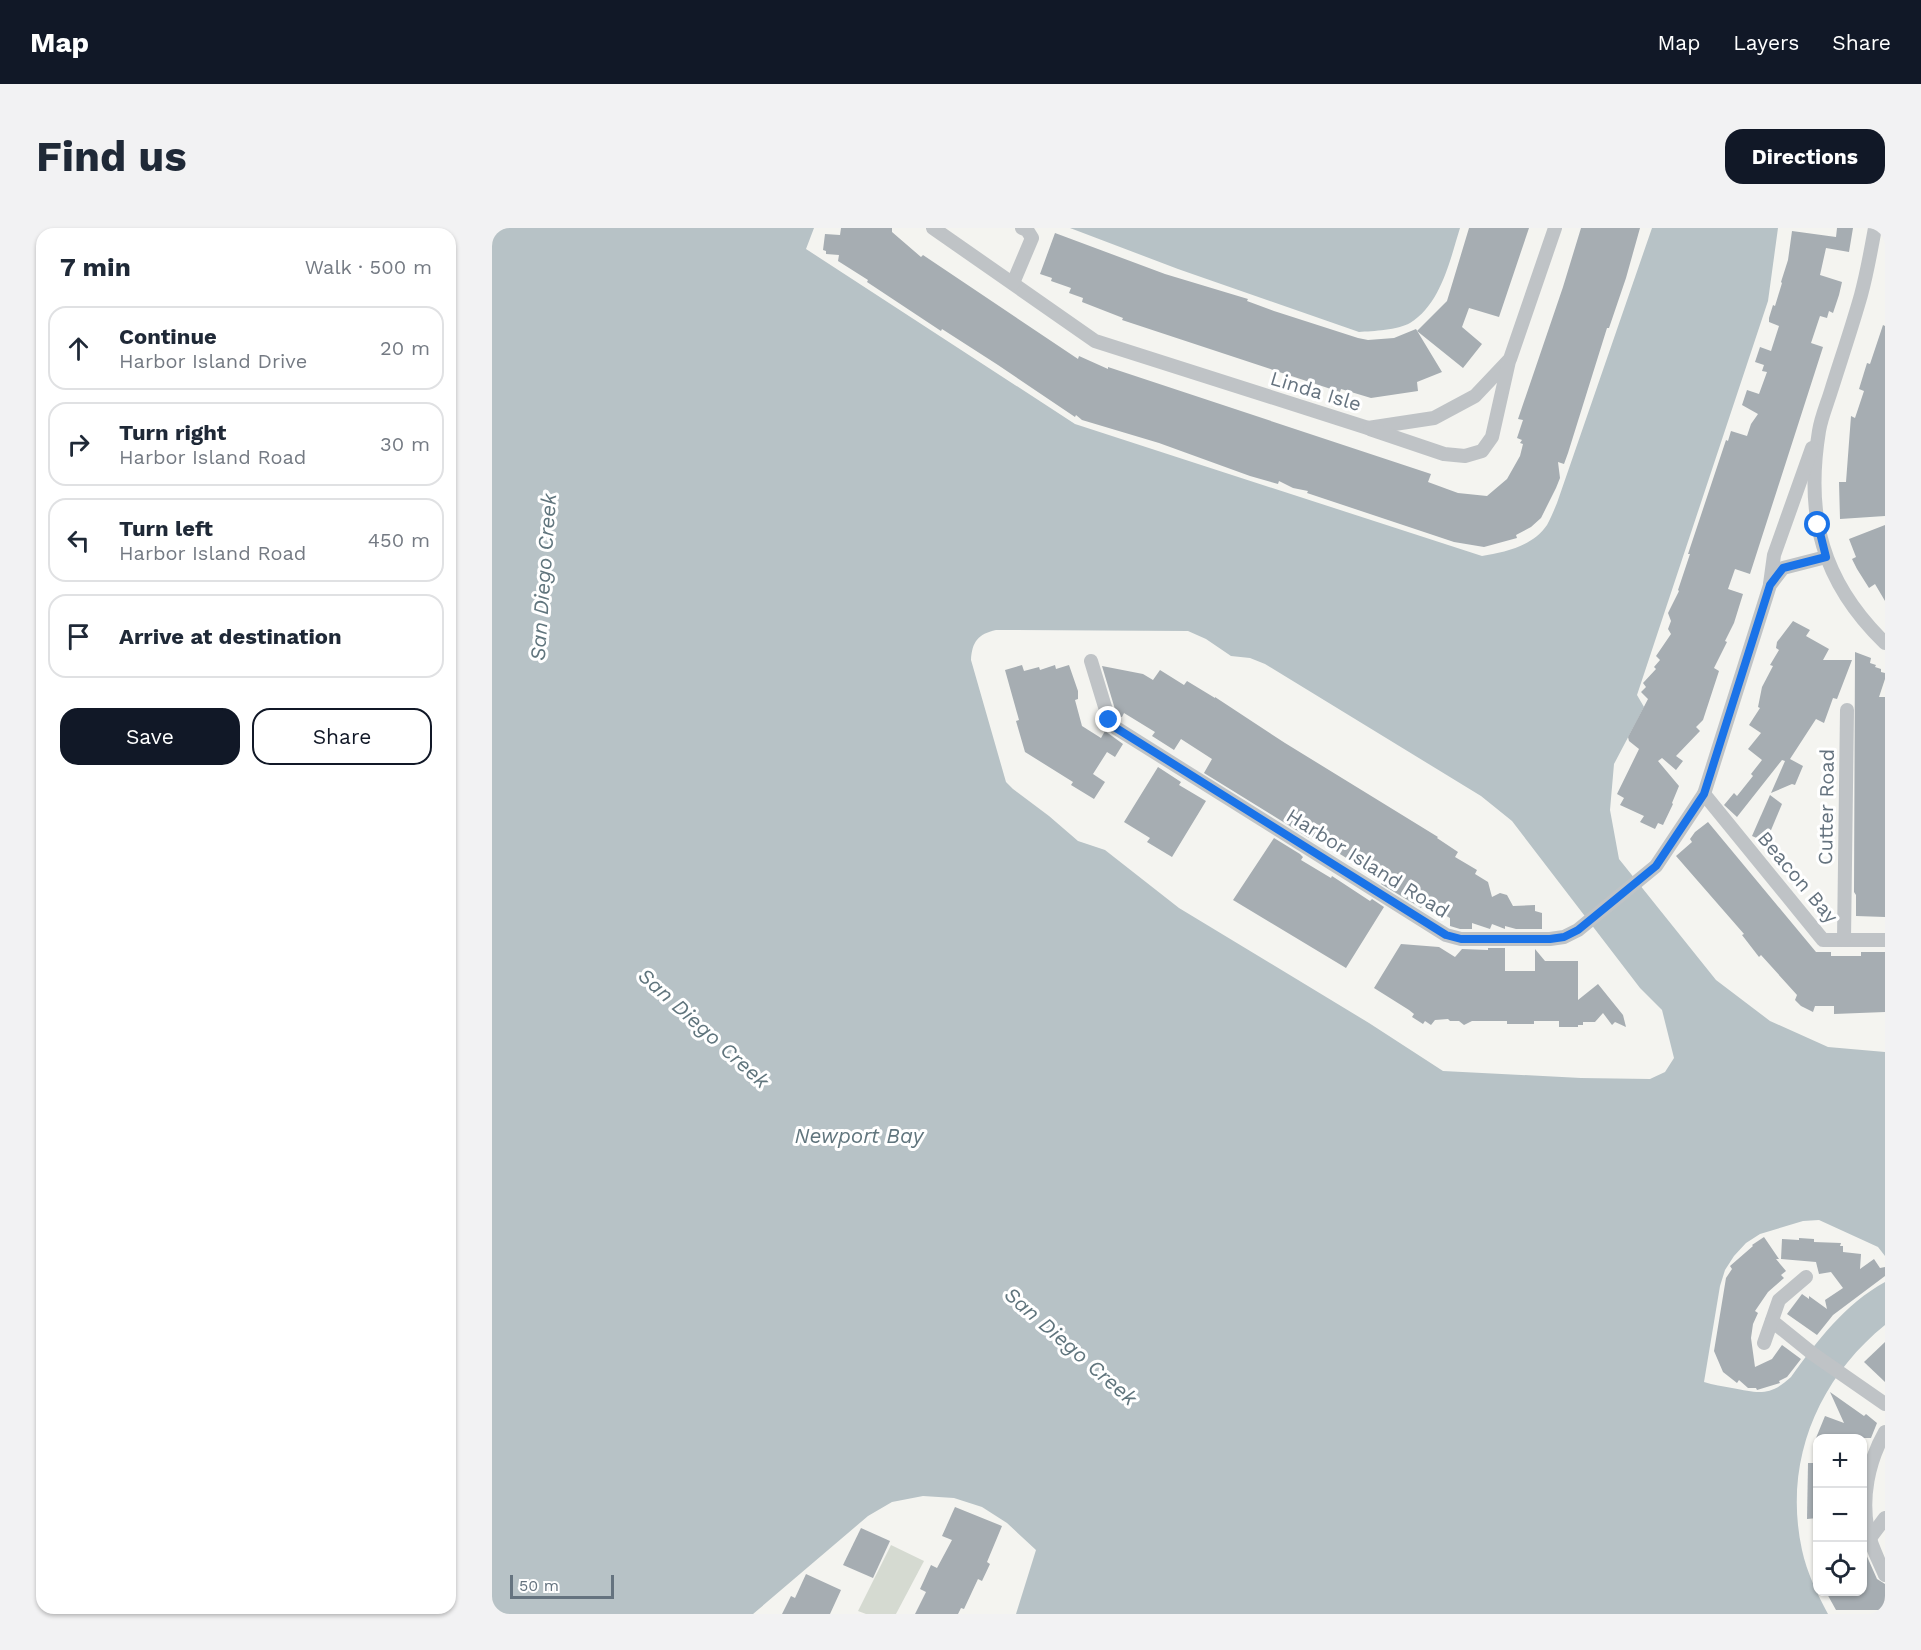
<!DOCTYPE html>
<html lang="en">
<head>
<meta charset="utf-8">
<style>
	:root { --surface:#fff; --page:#f2f2f3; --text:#1f2937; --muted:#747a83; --line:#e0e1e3; --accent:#111827 }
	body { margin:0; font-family:"Work Sans",sans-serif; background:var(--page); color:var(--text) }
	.controls { position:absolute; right:18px; bottom:18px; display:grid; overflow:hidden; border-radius:12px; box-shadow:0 2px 4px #0004 }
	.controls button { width:54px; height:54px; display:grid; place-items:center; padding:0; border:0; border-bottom:2px solid var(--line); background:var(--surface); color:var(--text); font:30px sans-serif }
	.scale { position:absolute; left:18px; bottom:15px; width:104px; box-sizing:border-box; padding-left:6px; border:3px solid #65737f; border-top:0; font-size:16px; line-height:21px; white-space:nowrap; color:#65737f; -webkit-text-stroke:4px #fff; paint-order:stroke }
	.stop { position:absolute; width:18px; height:18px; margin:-14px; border:4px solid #1a73e8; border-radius:50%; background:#fff }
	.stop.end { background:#1a73e8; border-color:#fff; box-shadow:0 2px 6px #0008 }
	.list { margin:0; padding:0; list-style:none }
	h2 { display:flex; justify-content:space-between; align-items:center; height:78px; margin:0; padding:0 24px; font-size:26px }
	h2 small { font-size:20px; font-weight:400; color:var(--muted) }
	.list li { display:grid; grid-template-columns:39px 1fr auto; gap:18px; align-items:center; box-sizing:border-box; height:84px; margin:0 12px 12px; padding:0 12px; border:2px solid var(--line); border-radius:18px }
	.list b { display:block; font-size:22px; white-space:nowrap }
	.list p { margin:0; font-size:20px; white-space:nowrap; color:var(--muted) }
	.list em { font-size:20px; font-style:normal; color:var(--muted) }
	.actions { display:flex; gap:12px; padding:18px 24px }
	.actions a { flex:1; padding:14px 0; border:2px solid var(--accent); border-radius:18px; text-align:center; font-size:21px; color:var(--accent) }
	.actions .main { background:var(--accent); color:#fff }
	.icon { flex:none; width:33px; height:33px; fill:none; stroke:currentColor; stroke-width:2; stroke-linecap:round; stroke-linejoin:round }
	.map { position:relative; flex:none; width:1393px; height:1386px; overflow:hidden; border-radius:18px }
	header { display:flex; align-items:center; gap:36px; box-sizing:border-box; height:84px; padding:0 30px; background:var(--accent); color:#fff }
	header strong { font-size:28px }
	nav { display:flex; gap:33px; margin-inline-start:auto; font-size:21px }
	.intro { display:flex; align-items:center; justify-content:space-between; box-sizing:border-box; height:144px; padding:0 36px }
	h1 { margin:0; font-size:42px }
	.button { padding:15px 27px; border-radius:18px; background:var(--accent); color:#fff; font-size:21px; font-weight:700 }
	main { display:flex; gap:36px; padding:0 36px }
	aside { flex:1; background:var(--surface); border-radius:18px; box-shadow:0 2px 4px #0004 }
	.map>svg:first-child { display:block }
</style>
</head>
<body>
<header>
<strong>Map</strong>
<nav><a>Map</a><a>Layers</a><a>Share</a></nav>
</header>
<div class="intro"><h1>Find us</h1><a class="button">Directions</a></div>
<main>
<aside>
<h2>7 min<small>Walk · 500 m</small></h2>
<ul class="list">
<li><svg class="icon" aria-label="ahead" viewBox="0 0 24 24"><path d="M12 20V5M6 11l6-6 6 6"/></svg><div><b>Continue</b><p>Harbor Island Drive</p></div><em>20 m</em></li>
<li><svg class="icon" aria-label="right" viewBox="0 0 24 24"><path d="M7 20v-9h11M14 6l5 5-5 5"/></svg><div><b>Turn right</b><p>Harbor Island Road</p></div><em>30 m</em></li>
<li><svg class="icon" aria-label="left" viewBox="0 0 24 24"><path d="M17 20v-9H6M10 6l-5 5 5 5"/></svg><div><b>Turn left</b><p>Harbor Island Road</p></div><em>450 m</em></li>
<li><svg class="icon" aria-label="arrive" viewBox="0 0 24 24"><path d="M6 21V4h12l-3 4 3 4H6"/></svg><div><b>Arrive at destination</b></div></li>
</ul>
<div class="actions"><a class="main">Save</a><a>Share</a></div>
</aside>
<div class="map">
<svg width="1393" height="1386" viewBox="0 0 1393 1386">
	<rect width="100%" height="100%" fill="#f4f4f0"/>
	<polygon fill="#d5dad1" points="399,1317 432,1333 404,1386 374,1386 366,1383"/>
	<g fill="#b7c2c6" fill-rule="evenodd">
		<path d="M0 0H322L314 21 583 196 990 328C1013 324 1041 318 1055 297 1059 290 1062 282 1065 275L1160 0H1286L1276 73 1145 467 1152 479 1122 536 1118 582 1127 631 1224 752 1278 793 1336 819 1393 824V1028L1386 1019 1327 992 1311 993 1268 1006 1254 1015 1242 1028 1233 1042 1228 1058 1212 1154C1221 1157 1231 1158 1240 1160 1267 1165 1277 1169 1299 1149 1325 1113 1353 1076 1393 1054V1097C1325 1152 1291 1235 1310 1322 1315 1345 1325 1365 1336 1386H524L544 1322 515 1295 490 1279 462 1270 431 1268 400 1274 376 1288 261 1386H0ZM504 402 696 403 714 411 739 428 758 430 773 436 989 568 1020 593 1148 760 1170 782 1182 830 1173 844 1158 851 1089 850 951 843 877 795 687 680 613 622 586 613 557 588 521 561 514 554 479 432C480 414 486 406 504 402Z"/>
		<path d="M578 0H968C958 32 949 76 918 95 906 102 881 103 867 104L686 41Z"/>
	</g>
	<g fill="#a6adb2">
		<polygon points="349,0 400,0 400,4 429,29 431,27 586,131 587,128 616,141 616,139 939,246 936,254 955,261 966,265 995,268 1015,251 1028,228 1031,216 1028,215 1030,212 1025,210 1031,192 1026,191 1071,59 1089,0 1148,0 1134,50 1117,100 1115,100 1076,225 1072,236 1066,234 1068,250 1064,260 1049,290 1039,299 1024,307 1025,310 992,319 962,314 815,265 816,263 801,260 787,253 786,256 758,248 667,215 590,192 584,187 583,189 506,137 450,101 449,103 375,54 376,52 346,33 347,27 334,26 334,23 331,22 333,6 348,7"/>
		<polygon points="977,0 1037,0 1007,89 977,80 970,99 990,116 971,140 925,103 955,73"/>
		<polygon points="1345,0 1361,0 1357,24 1334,20 1328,47 1350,54 1347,67 1341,85 1337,83 1335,90 1328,88 1319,115 1331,119 1258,346 1243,341 1236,361 1251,366 1242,395 1233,413 1235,414 1222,440 1227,443 1211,492 1204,499 1208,503 1184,528 1191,533 1184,542 1170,530 1166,533 1187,558 1180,575 1181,576 1171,597 1166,595 1163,601 1148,594 1152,588 1128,577 1132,570 1125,566 1147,521 1137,513 1136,509 1156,471 1149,464 1154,459 1151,455 1164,441 1162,439 1168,432 1164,428 1179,406 1176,401 1179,393 1176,385 1187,363 1186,362 1198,326 1196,326 1234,212 1236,213 1239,203 1255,208 1259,196 1266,186 1250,177 1255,162 1267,166 1275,144 1270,143 1272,137 1263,134 1268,119 1279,123 1287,98 1277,94 1277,90 1281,77 1283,78 1290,55 1289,54 1296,32 1300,3 1344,9"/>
		<polygon points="563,5 673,46 756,71 755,73 782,83 866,110 876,112 902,110 924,101 950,144 925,154 926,163 879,170 849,161 848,164 630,92 631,90 590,74 591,70 577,65 579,60 559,53 560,50 548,46"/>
		<polygon points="1391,97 1393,98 1393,288 1348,291 1347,254 1354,254 1359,188 1363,190 1372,163 1367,161 1375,135 1378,136"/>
		<polygon points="1393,297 1393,373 1383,356 1377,360 1365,341 1360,331 1364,329 1357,311"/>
		<polygon points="1301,393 1318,402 1314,408 1337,421 1331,432 1360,432 1345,471 1341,470 1332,495 1324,491 1298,531 1311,538 1303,557 1300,556 1279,565 1293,533 1290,532 1245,589 1232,577 1242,565 1245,568 1261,548 1259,546 1270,532 1256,521 1269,505 1257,497 1268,480 1266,479 1270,459 1281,438 1278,437 1287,422 1284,420 1285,414"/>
		<polygon points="1363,424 1379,430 1378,435 1384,437 1383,439 1389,441 1389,444 1393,445 1393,451 1387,469 1393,469 1393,689 1364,688 1364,667 1362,664"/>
		<polygon points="530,437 532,443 547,439 548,442 563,437 564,441 577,437 586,463 586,471 583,472 590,498 609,510 613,503 631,516 623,529 615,524 601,546 613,554 602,571 579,557 581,554 533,524 524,493 527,492 513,442"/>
		<polygon points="610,438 651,446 661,452 668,442 692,457 695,453 723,470 723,469 793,515 946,609 945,610 966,624 963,629 985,642 983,646 996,654 1000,669 1008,665 1015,667 1021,678 1043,677 1043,683 1050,685 1050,701 1024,701 1013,698 1013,701 1000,696 998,701 980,695 980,701 968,701 958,698 958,690 932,675 929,680 889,656 891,653 864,636 819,608 817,610 712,545 720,531 689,511 682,522 660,508 663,504 632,485 630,489 625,488"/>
		<polygon points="666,539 689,554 687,557 714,573 680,629 655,614 658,610 632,594"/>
		<polygon points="1278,567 1290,576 1274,614 1260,608"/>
		<polygon points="1216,594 1324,724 1339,724 1339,728 1369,728 1369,724 1393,724 1393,784 1342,786 1342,778 1323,778 1321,784 1309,778 1303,772 1305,767 1269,727 1267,729 1250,707 1252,706 1184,628 1200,614 1198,611 1203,604"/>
		<polygon points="782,610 808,626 811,629 809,632 839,650 840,648 878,673 880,671 892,679 854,740 741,672"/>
		<polygon points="909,716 947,719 963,729 970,721 996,722 996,720 1013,720 1013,743 1043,743 1043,721 1053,733 1086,733 1086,772 1106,756 1131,787 1134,799 1123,794 1120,797 1111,785 1103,794 1091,794 1091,797 1086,797 1086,799 1067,799 1067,793 1042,793 1042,796 1015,796 1015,793 980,793 972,797 967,793 958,793 956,791 943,792 939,797 933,793 931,796 920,789 922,786 917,782 882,760"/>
		<polygon points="1272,1009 1287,1031 1284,1031 1294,1043 1289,1047 1292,1050 1276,1064 1263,1083 1266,1085 1261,1096 1259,1110 1263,1139 1280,1131 1290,1117 1309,1131 1295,1149 1287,1153 1288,1155 1265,1162 1264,1160 1256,1160 1247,1152 1245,1155 1231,1144 1222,1123 1234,1050 1240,1041 1238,1038 1261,1018 1260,1017"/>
		<polygon points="1307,1010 1322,1011 1322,1014 1349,1015 1348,1018 1351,1018 1351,1024 1369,1026 1368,1041 1382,1031 1388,1040 1393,1039 1393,1048 1341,1087 1325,1107 1295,1086 1310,1066 1317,1071 1317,1068 1335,1081 1333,1072 1351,1060 1339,1044 1327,1046 1324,1034 1289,1031 1290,1011 1307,1012"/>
		<polygon points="1393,1114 1393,1154 1372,1134"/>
		<polygon points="1338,1164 1372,1188 1374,1186 1385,1195 1379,1210 1324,1210 1333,1188 1352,1195"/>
		<polygon points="1316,1235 1326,1235 1326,1290 1315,1291"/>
		<polygon points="463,1279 510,1298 495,1334 498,1336 490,1353 486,1351 472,1381 469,1380 466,1386 423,1386 434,1364 428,1361 439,1337 445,1340 460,1312 450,1308"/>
		<polygon points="369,1300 398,1313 381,1350 351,1337"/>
		<polygon points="1373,1324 1385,1351 1393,1356 1393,1382 1344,1382 1334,1364 1371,1364 1371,1327"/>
		<polygon points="314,1346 349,1362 338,1386 290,1386 299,1368 303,1370"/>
	</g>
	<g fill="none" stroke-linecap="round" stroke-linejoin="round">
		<g stroke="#bfc3c6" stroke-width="14">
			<polyline points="441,0 603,113 876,200 942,190 983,168 1018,131 1063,0"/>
			<path d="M1383 0C1379 22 1375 45 1369 67 1360 99 1349 131 1339 163 1335 176 1329 190 1327 203 1313 288 1330 354 1393 415"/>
			<polyline points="521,55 540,10 535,2 530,0"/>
			<polyline points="878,201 952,226 973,228 990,223 1000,209 1017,133"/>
			<polyline points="1278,356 1282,327 1320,220"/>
			<polyline points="599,433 617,492 624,500 954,707 969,711 1058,711 1072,709 1086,702 1164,638 1212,566 1278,357 1291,340 1334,329"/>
			<polyline points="1212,566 1331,712 1393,712"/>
			<polyline points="1352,712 1355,482"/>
			<polyline points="1280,1093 1321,1126 1393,1176"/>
			<polyline points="1272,1115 1287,1072 1314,1049"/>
			<path d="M1393 1204C1376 1234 1369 1270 1376 1304 1379 1318 1387 1333 1393 1347"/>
			<polyline points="1378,1310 1393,1290"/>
		</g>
	</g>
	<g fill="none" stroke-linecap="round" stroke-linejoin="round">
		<polyline stroke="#1a73e8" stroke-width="8" points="617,492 624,500 954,707 969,711 1058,711 1072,709 1086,702 1164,638 1212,566 1278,357 1291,340 1334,329 1326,297"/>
	</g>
	<g text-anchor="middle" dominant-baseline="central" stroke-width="6" stroke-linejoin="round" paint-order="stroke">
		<g font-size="20" fill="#65737f" stroke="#fff">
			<text transform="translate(824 163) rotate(17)">Linda Isle</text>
			<text transform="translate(1334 579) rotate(-89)">Cutter Road</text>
			<text transform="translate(876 635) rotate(32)">Harbor Island Road</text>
			<text transform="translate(1306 649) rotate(50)">Beacon Bay</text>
		</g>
		<g font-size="21" font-style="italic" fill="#60757d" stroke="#fff">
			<text transform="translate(51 349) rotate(-86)">San Diego Creek</text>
			<text transform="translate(212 800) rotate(42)">San Diego Creek</text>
			<text x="367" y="907">Newport Bay</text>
			<text transform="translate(579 1118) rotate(41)">San Diego Creek</text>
		</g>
	</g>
</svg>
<div class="controls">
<button>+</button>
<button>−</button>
<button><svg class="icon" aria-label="locate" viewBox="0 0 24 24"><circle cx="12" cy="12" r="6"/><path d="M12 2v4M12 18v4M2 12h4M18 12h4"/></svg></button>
</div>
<div class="scale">50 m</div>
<div class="stop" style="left:1326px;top:297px"></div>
<div class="stop end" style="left:617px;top:492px"></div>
</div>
</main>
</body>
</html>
